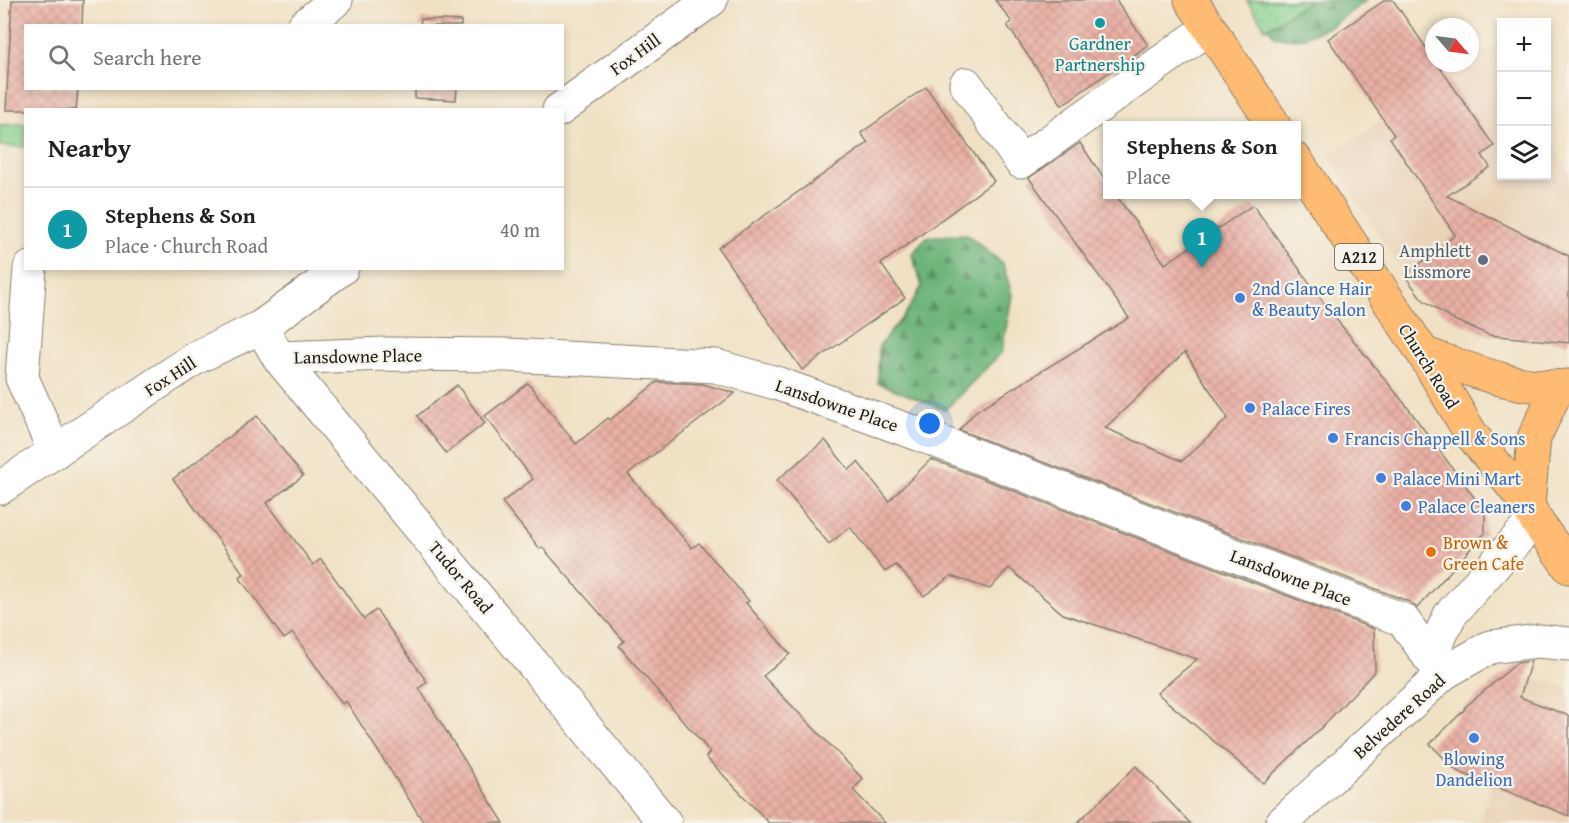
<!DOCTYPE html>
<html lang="en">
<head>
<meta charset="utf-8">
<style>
	:root { --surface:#fff; --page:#f2f2f2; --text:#222; --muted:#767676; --line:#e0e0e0; --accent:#d1495b }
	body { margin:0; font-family:"Gentium Book Plus",serif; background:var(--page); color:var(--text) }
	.controls { position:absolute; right:18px; top:18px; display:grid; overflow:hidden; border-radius:0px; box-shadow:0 3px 9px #0003 }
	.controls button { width:54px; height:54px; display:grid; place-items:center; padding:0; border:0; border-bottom:2px solid var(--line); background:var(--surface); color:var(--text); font:30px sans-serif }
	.compass { position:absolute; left:1425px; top:18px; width:54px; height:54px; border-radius:50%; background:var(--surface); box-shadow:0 3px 9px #0003; rotate:118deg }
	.you { position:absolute; left:930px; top:424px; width:21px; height:21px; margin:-15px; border:4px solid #fff; border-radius:50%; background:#1a73e8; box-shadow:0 0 0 9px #1a73e833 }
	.badge { display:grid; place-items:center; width:39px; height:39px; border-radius:50%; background:var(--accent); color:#fff; font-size:20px; font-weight:700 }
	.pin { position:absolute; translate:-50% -50px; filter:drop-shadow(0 2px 3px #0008) }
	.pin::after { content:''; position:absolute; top:32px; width:21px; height:18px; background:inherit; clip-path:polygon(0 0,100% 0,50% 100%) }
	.popup { position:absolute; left:1103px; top:121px; width:198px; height:78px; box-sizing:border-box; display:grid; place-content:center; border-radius:0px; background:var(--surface); filter:drop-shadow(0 2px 4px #0005); font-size:20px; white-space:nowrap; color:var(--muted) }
	.popup b { font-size:22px; color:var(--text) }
	.popup::after { content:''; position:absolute; left:50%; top:100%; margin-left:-12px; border:12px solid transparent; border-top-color:var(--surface) }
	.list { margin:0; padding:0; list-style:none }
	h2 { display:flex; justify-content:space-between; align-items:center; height:78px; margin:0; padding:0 24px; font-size:26px }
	h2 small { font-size:20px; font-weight:400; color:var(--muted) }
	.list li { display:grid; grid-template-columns:39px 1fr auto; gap:18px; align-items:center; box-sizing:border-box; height:84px; padding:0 24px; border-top:2px solid var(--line) }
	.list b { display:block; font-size:22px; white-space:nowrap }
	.list p { margin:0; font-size:20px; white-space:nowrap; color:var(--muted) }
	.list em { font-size:20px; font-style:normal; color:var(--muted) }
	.icon { flex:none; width:33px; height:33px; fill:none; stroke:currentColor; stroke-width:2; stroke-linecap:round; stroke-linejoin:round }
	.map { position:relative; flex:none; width:1569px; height:823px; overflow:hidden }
	.search { position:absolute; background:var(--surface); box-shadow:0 3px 9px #0003; left:24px; top:24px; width:540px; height:66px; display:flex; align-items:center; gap:15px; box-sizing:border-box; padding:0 21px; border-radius:0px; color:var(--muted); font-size:22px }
	.panel { position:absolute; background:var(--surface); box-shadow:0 3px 9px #0003; left:24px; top:108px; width:540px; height:162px; border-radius:0px }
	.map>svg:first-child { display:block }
</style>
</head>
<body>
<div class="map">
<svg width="1569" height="823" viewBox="0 0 1569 823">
	<defs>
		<pattern id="forest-firs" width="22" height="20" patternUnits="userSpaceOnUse" patternTransform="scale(1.5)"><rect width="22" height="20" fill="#6db47a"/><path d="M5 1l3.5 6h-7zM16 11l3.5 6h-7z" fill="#599263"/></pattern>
		<pattern id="park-dots" width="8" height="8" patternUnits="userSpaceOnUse" patternTransform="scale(1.5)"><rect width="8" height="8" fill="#87d290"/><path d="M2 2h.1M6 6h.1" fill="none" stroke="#74b47c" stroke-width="1.8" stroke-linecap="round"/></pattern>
		<pattern id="building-cross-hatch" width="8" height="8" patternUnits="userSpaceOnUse" patternTransform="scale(1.5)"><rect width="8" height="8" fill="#eab0a5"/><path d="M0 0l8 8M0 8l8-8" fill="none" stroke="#c8978d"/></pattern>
	</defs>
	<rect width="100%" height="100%" fill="#f7f3e8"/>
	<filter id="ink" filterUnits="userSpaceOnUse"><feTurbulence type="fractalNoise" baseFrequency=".0167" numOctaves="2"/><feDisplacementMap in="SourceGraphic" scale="12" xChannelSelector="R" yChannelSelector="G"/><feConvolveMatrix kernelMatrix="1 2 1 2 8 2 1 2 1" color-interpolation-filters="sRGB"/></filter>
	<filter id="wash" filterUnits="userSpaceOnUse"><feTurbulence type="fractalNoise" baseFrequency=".008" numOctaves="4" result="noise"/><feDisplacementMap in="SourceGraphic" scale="24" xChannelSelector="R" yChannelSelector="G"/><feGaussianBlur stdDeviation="1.35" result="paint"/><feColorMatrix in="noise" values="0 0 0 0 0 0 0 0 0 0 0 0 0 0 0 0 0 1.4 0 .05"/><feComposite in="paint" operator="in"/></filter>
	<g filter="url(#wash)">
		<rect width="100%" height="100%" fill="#f0e1c4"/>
		<g fill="#ead3b8">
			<polygon points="1497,44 1502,52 1502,176 1546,176 1547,133 1569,173 1569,343 1489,335 1452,319 1422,299 1405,276 1329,156 1468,63 1470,63 1470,61"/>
			<polygon points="1501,676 1551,681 1569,690 1569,823 1478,823 1494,781 1445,729"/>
		</g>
		<polygon fill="#87d290" stroke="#527756" stroke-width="1.5" points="25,124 25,147 0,146 0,125"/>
		<g fill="url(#forest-firs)" stroke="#44684b" stroke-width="1.5">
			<polygon points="1258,0 1367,0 1331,26 1299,39 1275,37 1262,19"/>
			<polygon points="967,234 1003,264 1012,295 1002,352 945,410 878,383 879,346 906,313 922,286 912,255 926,237"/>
		</g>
		<polygon fill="url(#park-dots)" stroke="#527756" stroke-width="1.5" points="1246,0 1310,0 1266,29"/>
		<g id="blocks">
			<g fill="url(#building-cross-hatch)" fill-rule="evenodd">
				<polygon points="12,0 83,0 82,26 26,26 26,88 78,88 76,110 6,110"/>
				<polygon points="995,0 1116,0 1148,45 1062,105 1007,25 1012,22"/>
				<polygon points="1385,0 1393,0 1434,59 1434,63 1437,63 1494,146 1482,155 1490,167 1447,196 1569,256 1569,343 1489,335 1452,319 1422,299 1405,276 1455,235 1390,138 1394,135 1328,39"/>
				<polygon points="421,19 461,21 461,26 420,26"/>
				<polygon points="926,87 994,181 881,264 905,298 833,348 802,370 718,248 868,143 861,133"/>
				<polygon points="415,88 457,88 456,100 415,98"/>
				<path d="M1080 143 1107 183V195H1116L1165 264 1253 205 1332 314 1405 404 1485 512V533L1417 608 1410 602 959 430 976 411 1129 318 1029 178ZM1185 352 1228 418 1182 461 1105 428Z"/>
				<polygon points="657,382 703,384 735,393 628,474 692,548 699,543 749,601 746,603 790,654 763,676 863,779 853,790 885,823 769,823 706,757 710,752 619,646 624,641 542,547 540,549 502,502 533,479 485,416 528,383 576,444 608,418 610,420"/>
				<polygon points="457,385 485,423 446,453 417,416"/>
				<polygon points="257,416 303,476 267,503 313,565 321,559 364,619 376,610 380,615 427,682 419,688 504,823 424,823 346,701 342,704 293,633 284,639 239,577 244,574 173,479"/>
				<polygon points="825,440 849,470 858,462 889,501 931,459 1374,629 1375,671 1320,729 1263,783 1157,693 1197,659 1063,614 1009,568 990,589 951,576 924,596 896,565 885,572 850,527 829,544 777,480"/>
				<polygon points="1531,661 1520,697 1569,716 1569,816 1457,771 1430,744 1465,709 1464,708 1517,663"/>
				<polygon points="1136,766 1190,823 1077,823"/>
			</g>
		</g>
	</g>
	<g filter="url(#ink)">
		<use href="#blocks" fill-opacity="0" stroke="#867e70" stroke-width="1.5"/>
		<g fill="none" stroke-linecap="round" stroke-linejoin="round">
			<defs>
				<g id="minor">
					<polyline points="304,26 336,0"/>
					<polyline points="966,84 1021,162 1209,28"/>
					<polyline points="559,110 711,0"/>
					<polyline points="30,268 22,378 55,452"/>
					<polyline points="261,327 279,358 665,823"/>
					<polyline points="279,358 385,354 508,355 715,366 776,383 921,435 1403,620 1430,658 1444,673"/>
					<polyline points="0,488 197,357 261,327 342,268"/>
					<polyline points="1430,658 1450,615 1535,519"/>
					<polyline points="1282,823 1444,673 1490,647 1538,641 1569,644"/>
				</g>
				<g id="major">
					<polyline points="1191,0 1274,125"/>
					<polyline points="1296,160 1423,353 1471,434 1528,505 1535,519 1569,567"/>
					<path d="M1423 353C1468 369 1520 391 1569 386"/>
					<polyline points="1528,505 1534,438 1558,387"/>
				</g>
			</defs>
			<use href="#minor" stroke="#867e70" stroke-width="35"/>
			<use href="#major" stroke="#867e70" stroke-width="35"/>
			<use href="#minor" stroke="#fff" stroke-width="33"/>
			<use href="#major" stroke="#ffbb71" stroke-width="33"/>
		</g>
	</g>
	<circle fill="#0f9aa8" stroke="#f7f3e8" stroke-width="2" cx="1100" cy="23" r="6"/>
	<circle fill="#5c6f8a" stroke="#f7f3e8" stroke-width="2" cx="1483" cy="260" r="6"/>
	<g fill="#3f7fe0" stroke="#f7f3e8" stroke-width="2">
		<circle cx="1240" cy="298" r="6"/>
		<circle cx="1250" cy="408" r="6"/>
		<circle cx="1333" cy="438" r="6"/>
		<circle cx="1381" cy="478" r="6"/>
		<circle cx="1406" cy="506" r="6"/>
		<circle cx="1474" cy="738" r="6"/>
	</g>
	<circle fill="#e8710a" stroke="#f7f3e8" stroke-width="2" cx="1431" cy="552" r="6"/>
	<g text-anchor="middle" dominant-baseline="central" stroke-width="4.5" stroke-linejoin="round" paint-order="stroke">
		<rect fill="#f7f3e8" stroke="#5e5c59" stroke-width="1.5" x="1335" y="244" width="48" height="26" rx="4.5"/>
		<g font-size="16" font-weight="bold" fill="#1c1c1c">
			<text x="1359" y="257">A212</text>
		</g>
		<g font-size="18" fill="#0d838f" stroke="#f7f3e8">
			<text x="1100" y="43">Gardner<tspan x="1100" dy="21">Partnership</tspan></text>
		</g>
		<g font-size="18" fill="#1c1c1c" stroke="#f7f3e8">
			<text transform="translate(635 54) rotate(-36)">Fox Hill</text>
			<text transform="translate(358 356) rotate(-1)">Lansdowne Place</text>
			<text transform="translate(1429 366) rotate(58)">Church Road</text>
			<text transform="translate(170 376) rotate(-33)">Fox Hill</text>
			<text transform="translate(837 405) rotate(19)">Lansdowne Place</text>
			<text transform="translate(461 577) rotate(50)">Tudor Road</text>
			<text transform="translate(1291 577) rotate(21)">Lansdowne Place</text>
			<text transform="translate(1399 716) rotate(-42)">Belvedere Road</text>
		</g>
		<g font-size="18" fill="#4e5e75" stroke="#f7f3e8" text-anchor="end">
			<text x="1471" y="250">Amphlett<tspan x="1471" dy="21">Lissmore</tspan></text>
		</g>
		<g font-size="18" fill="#366cbe" stroke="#f7f3e8" text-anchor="start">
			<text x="1252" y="288">2nd Glance Hair<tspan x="1252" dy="21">&amp; Beauty Salon</tspan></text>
			<text x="1262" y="408">Palace Fires</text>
			<text x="1345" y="438">Francis Chappell &amp; Sons</text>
			<text x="1393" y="478">Palace Mini Mart</text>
			<text x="1418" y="506">Palace Cleaners</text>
			<text x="1474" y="758" text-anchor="middle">Blowing<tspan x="1474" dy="21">Dandelion</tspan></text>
		</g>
		<g font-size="18" fill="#c56008" stroke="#f7f3e8" text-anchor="start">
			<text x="1443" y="542">Brown &amp;<tspan x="1443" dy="21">Green Cafe</tspan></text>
		</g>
	</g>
</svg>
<div class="controls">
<button>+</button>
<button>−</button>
<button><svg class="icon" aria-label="layers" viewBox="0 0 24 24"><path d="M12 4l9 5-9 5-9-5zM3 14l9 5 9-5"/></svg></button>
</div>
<svg class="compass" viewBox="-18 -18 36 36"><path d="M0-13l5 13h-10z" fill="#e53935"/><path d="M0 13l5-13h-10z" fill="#767676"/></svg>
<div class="you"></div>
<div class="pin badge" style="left:1202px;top:268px;background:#0f9aa8">1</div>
<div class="popup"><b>Stephens &amp; Son</b>Place</div>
<div class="search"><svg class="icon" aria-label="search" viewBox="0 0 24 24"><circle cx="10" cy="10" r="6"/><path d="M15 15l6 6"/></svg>Search here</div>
<section class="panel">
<h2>Nearby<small></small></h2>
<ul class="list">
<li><span class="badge" style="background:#0f9aa8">1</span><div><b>Stephens &amp; Son</b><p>Place · Church Road</p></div><em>40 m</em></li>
</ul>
</section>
</div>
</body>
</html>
